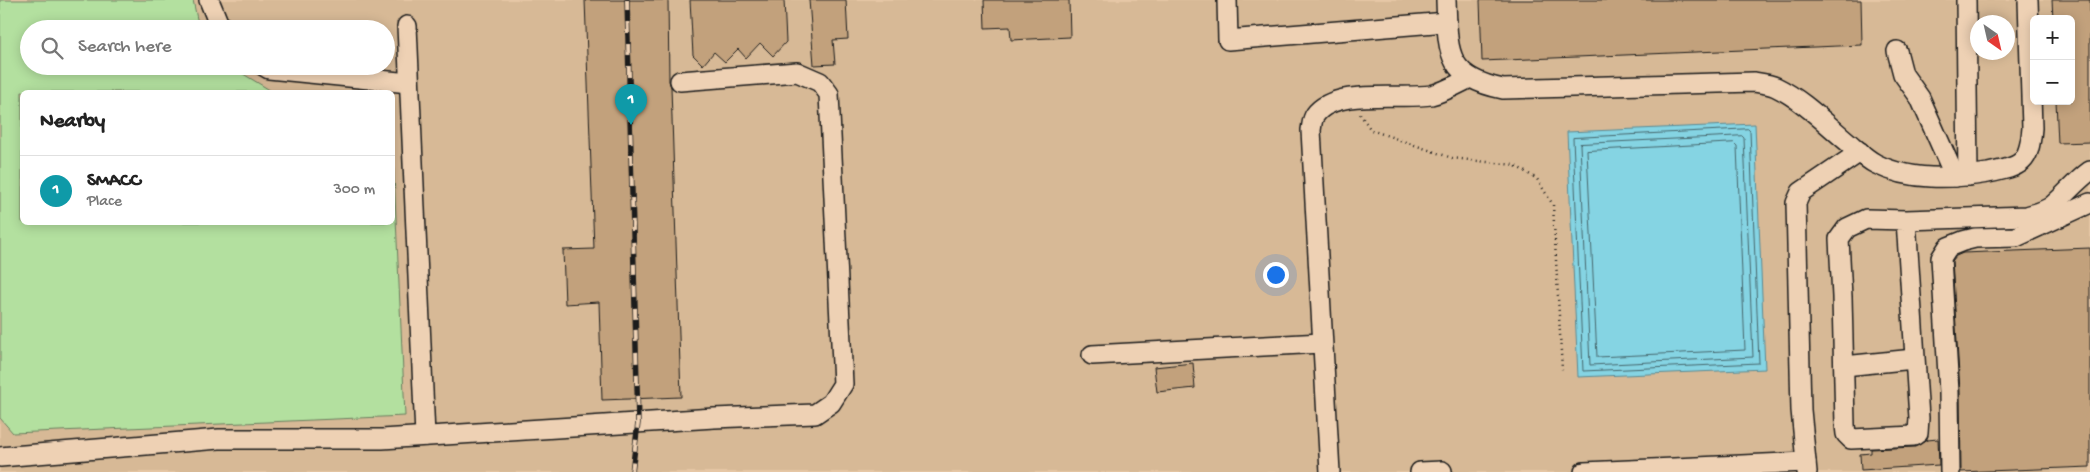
<!DOCTYPE html>
<html lang="en">
<head>
<meta charset="utf-8">
<style>
	:root { --surface:#fff; --page:#f2f2f2; --text:#222; --muted:#767676; --line:#e0e0e0; --accent:#7c3aed }
	body { margin:0; font-family:"Gochi Hand",sans-serif; background:var(--page); color:var(--text) }
	.controls { position:absolute; right:15px; top:15px; display:grid; overflow:hidden; border-radius:8px; box-shadow:0 2px 12px #0003 }
	.controls button { width:45px; height:45px; display:grid; place-items:center; padding:0; border:0; border-bottom:1px solid var(--line); background:var(--surface); color:var(--text); font:25px sans-serif }
	.compass { position:absolute; left:1970px; top:15px; width:45px; height:45px; border-radius:50%; background:var(--surface); box-shadow:0 2px 12px #0003; rotate:146deg }
	.you { position:absolute; left:1275px; top:274px; width:18px; height:18px; margin:-12px; border:4px solid #fff; border-radius:50%; background:#1a73e8; box-shadow:0 0 0 8px #1a73e833 }
	.badge { display:grid; place-items:center; width:32px; height:32px; border-radius:50%; background:var(--accent); color:#fff; font-size:16px; font-weight:700 }
	.pin { position:absolute; translate:-50% -41px; filter:drop-shadow(0 1px 2px #0008) }
	.pin::after { content:''; position:absolute; top:26px; width:18px; height:15px; background:inherit; clip-path:polygon(0 0,100% 0,50% 100%) }
	.list { margin:0; padding:0; list-style:none }
	h2 { display:flex; justify-content:space-between; align-items:center; height:65px; margin:0; padding:0 20px; font-size:21px }
	h2 small { font-size:16px; font-weight:400; color:var(--muted) }
	.list li { display:grid; grid-template-columns:32px 1fr auto; gap:15px; align-items:center; box-sizing:border-box; height:70px; padding:0 20px; border-top:1px solid var(--line) }
	.list b { display:block; font-size:19px; white-space:nowrap }
	.list p { margin:0; font-size:16px; white-space:nowrap; color:var(--muted) }
	.list em { font-size:16px; font-style:normal; color:var(--muted) }
	.icon { flex:none; width:28px; height:28px; fill:none; stroke:currentColor; stroke-width:2; stroke-linecap:round; stroke-linejoin:round }
	.map { position:relative; flex:none; width:2090px; height:472px; overflow:hidden }
	.search { position:absolute; background:var(--surface); box-shadow:0 2px 12px #0003; left:20px; top:20px; width:375px; height:55px; display:flex; align-items:center; gap:12px; box-sizing:border-box; padding:0 18px; border-radius:28px; color:var(--muted); font-size:19px }
	.panel { position:absolute; background:var(--surface); box-shadow:0 2px 12px #0003; left:20px; top:90px; width:375px; height:135px; border-radius:8px }
	.map>svg:first-child { display:block }
</style>
</head>
<body>
<div class="map">
<svg width="2090" height="472" viewBox="0 0 2090 472">
	<rect width="100%" height="100%" fill="#e6c7a6"/>
	<filter id="ink" filterUnits="userSpaceOnUse"><feTurbulence type="fractalNoise" baseFrequency=".02" numOctaves="2"/><feDisplacementMap in="SourceGraphic" scale="10" xChannelSelector="R" yChannelSelector="G"/><feConvolveMatrix kernelMatrix="1 2 1 2 8 2 1 2 1" color-interpolation-filters="sRGB"/></filter>
	<g filter="url(#ink)">
		<path fill="#d7b996" fill-rule="evenodd" d="M0 0H2090V472H0ZM2034 19H2071V101H2034ZM1978 22H2008V52H1978ZM29 29H386V66H29ZM22 92H392V222H22Z"/>
		<polygon fill="#b3e09f" stroke="#687e5e" points="0,0 193,0 197,19 203,29 29,29 29,66 230,66 273,92 22,92 22,222 392,222 393,152 405,416 13,433 0,418"/>
		<polygon fill="#85d4e3" stroke="#5b8a93" points="1755,124 1765,369 1578,377 1567,132"/>
		<g fill="none" stroke-linecap="round" stroke-linejoin="round">
			<g stroke="#46666c" stroke-width="1">
				<polygon points="1748,129 1750,131 1759,363 1583,371 1573,138"/>
				<polygon points="1742,136 1744,138 1753,357 1590,365 1580,144"/>
				<polygon points="1734,143 1737,146 1745,350 1597,357 1587,151"/>
			</g>
		</g>
		<g fill="#c2a17b" stroke="#1c1c1c">
			<polygon points="585,0 668,0 669,81 671,87 681,397 602,400 599,302 565,304 563,250 594,249"/>
			<polygon points="690,0 784,0 786,42 773,56 760,43 746,58 738,49 725,62 714,52 703,65 693,55"/>
			<polygon points="809,0 846,0 848,39 833,40 835,64 814,65"/>
			<polygon points="984,0 1069,0 1070,37 1011,40 1010,27 985,28"/>
			<polygon points="1480,0 1861,0 1862,45 1482,61"/>
			<polygon points="2052,0 2090,0 2090,142 2058,143 2056,101 2071,101 2071,19 2053,19"/>
			<polygon points="2090,248 2090,467 1961,472 1960,391 1952,261 1956,256 1963,253"/>
			<polygon points="1193,363 1195,388 1157,392 1154,367"/>
			<polygon points="1938,439 1939,465 1861,470 1860,454 1871,453 1871,449 1915,447 1927,440"/>
		</g>
		<g fill="none" stroke-linecap="round" stroke-linejoin="round">
			<defs>
				<g id="minor">
					<polyline points="209,0 218,22 223,29"/>
					<polyline points="1227,0 1228,40 1447,22"/>
					<path d="M1446 0C1448 51 1445 77 1503 89L1754 82C1761 83 1770 84 1776 87 1803 100 1826 124 1849 143 1857 150 1866 159 1876 164 1910 181 1951 179 1988 173 2022 166 2029 164 2032 128L2028 0"/>
					<polyline points="1966,0 1968,176"/>
					<polyline points="407,26 425,436"/>
					<polyline points="1897,51 1903,74 1920,98 1955,177"/>
					<polyline points="264,66 269,69 409,83"/>
					<path d="M1906 220 1919 418 1918 433 1914 436 1851 439 1846 434 1845 425 1842 297 1839 239 1847 228 1866 219 1906 220 2027 216C2036 213 2046 211 2053 205 2066 194 2076 181 2090 171"/>
					<polyline points="1092,355 1322,343"/>
					<polyline points="1844,366 1914,359"/>
					<polyline points="0,457 219,439 382,439 714,418 815,414 831,403 843,384 829,94 820,82 797,72 680,81"/>
					<path d="M1330 472 1311 130C1312 125 1312 119 1315 115 1335 87 1400 100 1431 95 1444 92 1458 84 1470 78"/>
					<polyline points="1420,472 1442,471"/>
					<polyline points="1584,472 1806,462"/>
					<polyline points="1807,472 1801,410 1796,203 1801,192 1860,152"/>
					<polyline points="1950,472 1949,392 1941,258 1948,247 1963,241 1975,238 2016,237 2090,203"/>
				</g>
			</defs>
			<use href="#minor" stroke="#1c1c1c" stroke-width="22"/>
			<polyline stroke="#1c1c1c" stroke-width="2.5" stroke-dasharray="1 4" stroke-linecap="butt" points="1360,114 1371,130 1452,158 1514,165 1537,179 1553,205 1562,370"/>
			<use href="#minor" stroke="#eed1b4" stroke-width="19"/>
			<defs>
				<polyline id="rail" points="627,0 638,423 632,472"/>
			</defs>
			<use href="#rail" stroke="#1c1c1c" stroke-width="5.5"/>
			<use href="#rail" stroke="#eed1b4" stroke-width="4" stroke-dasharray="11" stroke-linecap="butt"/>
		</g>
	</g>
</svg>
<div class="controls">
<button>+</button>
<button>−</button>
</div>
<svg class="compass" viewBox="-18 -18 36 36"><path d="M0-13l5 13h-10z" fill="#e53935"/><path d="M0 13l5-13h-10z" fill="#767676"/></svg>
<div class="you"></div>
<div class="pin badge" style="left:631px;top:125px;background:#0f9aa8">1</div>
<div class="search"><svg class="icon" aria-label="search" viewBox="0 0 24 24"><circle cx="10" cy="10" r="6"/><path d="M15 15l6 6"/></svg>Search here</div>
<section class="panel">
<h2>Nearby<small></small></h2>
<ul class="list">
<li><span class="badge" style="background:#0f9aa8">1</span><div><b>SMACC</b><p>Place</p></div><em>300 m</em></li>
</ul>
</section>
</div>
</body>
</html>
